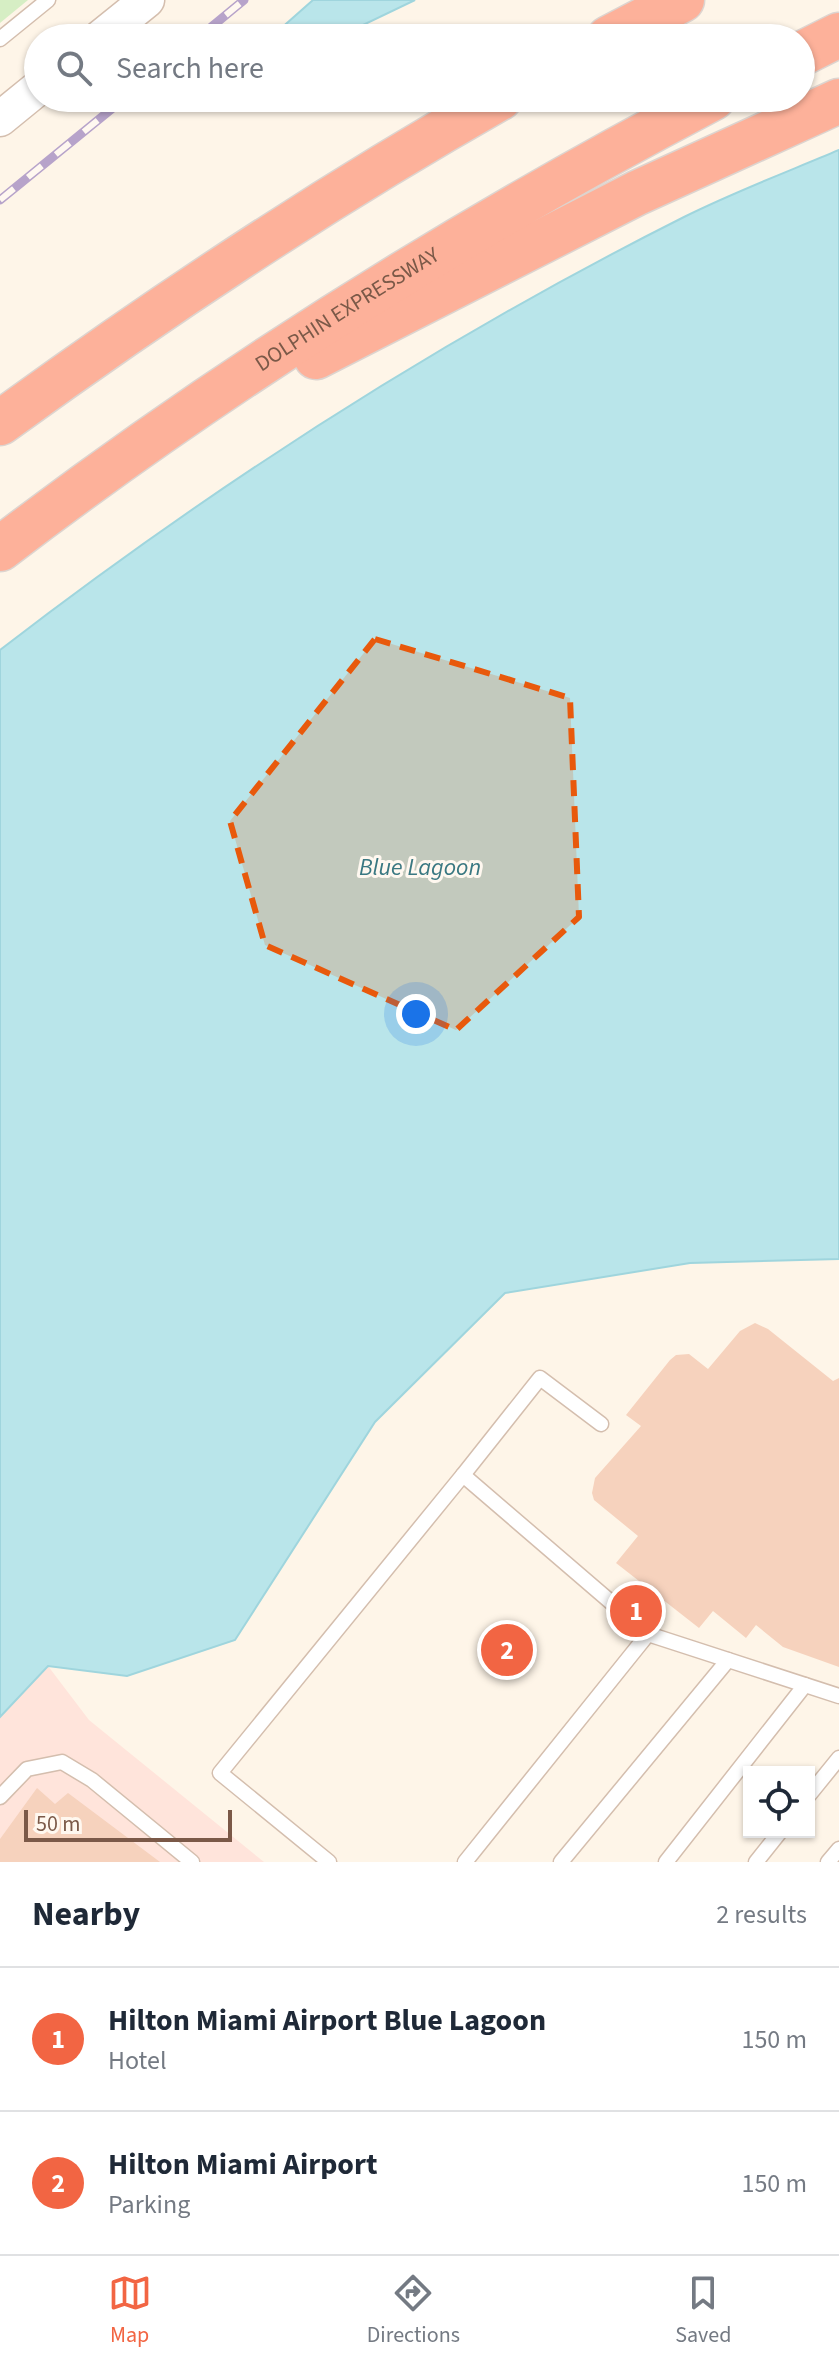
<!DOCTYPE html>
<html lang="en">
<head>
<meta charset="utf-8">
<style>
	:root { --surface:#fff; --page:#f2f2f3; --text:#1f2937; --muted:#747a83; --line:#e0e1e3; --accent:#f26543 }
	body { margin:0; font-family:"Source Sans 3",sans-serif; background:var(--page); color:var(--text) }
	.controls { position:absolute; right:24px; bottom:24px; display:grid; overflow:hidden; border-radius:0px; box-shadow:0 2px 6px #0004 }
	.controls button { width:72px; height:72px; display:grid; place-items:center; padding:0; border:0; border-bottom:2px solid var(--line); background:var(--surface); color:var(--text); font:40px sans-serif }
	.scale { position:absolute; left:24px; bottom:20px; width:208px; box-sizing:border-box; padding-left:8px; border:4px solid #7b5948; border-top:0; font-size:22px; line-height:28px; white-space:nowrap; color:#7b5948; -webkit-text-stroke:6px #fff8f0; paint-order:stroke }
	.you { position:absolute; left:416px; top:1014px; width:28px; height:28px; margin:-20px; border:6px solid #fff; border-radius:50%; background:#1a73e8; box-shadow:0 0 0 12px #1a73e833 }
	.badge { display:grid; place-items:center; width:52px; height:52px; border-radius:50%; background:var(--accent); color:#fff; font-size:26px; font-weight:700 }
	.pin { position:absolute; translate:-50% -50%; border:4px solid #fff; box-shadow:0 2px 8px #0006 }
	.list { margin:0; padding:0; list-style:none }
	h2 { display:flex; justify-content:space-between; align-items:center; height:104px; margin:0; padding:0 32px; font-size:34px }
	h2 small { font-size:26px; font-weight:400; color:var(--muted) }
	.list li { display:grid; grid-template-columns:52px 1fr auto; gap:24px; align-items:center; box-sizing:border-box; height:144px; padding:0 32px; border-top:2px solid var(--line) }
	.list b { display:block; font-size:30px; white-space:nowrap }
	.list p { margin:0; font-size:26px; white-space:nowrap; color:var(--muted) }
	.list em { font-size:26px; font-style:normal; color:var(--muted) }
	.icon { flex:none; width:44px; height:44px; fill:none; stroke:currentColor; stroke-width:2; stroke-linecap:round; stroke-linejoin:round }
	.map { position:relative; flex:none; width:839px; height:1862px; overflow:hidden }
	.search { position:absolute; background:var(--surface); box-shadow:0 2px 6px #0004; left:24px; right:24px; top:24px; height:88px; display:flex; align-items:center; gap:20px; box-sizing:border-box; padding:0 28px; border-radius:44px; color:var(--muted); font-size:30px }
	.sheet { height:392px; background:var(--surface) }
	nav { display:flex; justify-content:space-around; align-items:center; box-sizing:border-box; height:112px; border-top:2px solid var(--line); background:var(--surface); font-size:22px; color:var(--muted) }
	nav a { display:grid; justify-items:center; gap:4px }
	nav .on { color:var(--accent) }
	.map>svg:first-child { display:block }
</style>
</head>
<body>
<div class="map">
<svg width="839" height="1862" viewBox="0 0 839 1862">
	<rect width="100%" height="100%" fill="#fef5e8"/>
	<polygon fill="#ffe4db" points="48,1666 89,1720 264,1862 0,1862 0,1717"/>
	<polygon fill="#d6eec4" points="0,0 28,0 0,23"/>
	<g fill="#b9e5ea" stroke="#9fd5dd" stroke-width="2">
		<polygon points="313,0 415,0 336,38 270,38"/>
		<path d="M839 150V1259L690 1263 505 1293 375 1422 235 1640 127 1676 48 1666 0 1717V650C214 485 443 338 684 217 734 192 787 172 839 150Z"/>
	</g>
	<g fill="#f6d2bd">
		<polygon points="755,1323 768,1329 833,1381 839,1378 839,1667 783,1647 756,1625 746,1638 713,1611 699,1628 616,1563 638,1536 594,1500 592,1493 595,1478 641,1426 626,1415 670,1360 676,1355 689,1354 708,1369 740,1331"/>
		<polygon points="37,1788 55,1804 68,1793 160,1862 0,1862 0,1839"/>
	</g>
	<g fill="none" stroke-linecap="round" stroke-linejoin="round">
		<defs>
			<g id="service">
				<polyline points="0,39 48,0"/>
				<polyline points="463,1475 540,1378 601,1424"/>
				<polyline points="809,1795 839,1758"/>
				<polyline points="0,1797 27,1769 62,1762 92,1780 192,1862"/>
				<polyline points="329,1862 220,1773 463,1475 648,1634 839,1696"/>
				<polyline points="465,1862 648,1634"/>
				<polyline points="561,1862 728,1660"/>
				<polyline points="666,1862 805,1685"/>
				<polyline points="756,1862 780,1832"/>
				<polyline points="828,1862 839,1849"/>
			</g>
			<g id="tertiary">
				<polyline points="100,38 147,0"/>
				<polyline points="0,119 38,88"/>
			</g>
			<g id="motorway">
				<polyline points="609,38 682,0"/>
				<polyline points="801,54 839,35"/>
				<polyline points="316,357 637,193 839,101"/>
				<path d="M0 423C161 306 327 196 500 98"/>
				<path id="s1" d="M0 549C224 378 463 229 713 98"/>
			</g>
		</defs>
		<use href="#service" stroke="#d4beae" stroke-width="17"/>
		<use href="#tertiary" stroke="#d4beae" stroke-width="37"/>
		<use href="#motorway" stroke="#ddd4cf" stroke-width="47"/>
		<use href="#service" stroke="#fff" stroke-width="14"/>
		<use href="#tertiary" stroke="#fff" stroke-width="34"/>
		<use href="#motorway" stroke="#fdb19a" stroke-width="44"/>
		<defs>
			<g id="rail">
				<polyline points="198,38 244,0"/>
				<polyline points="0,200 125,98"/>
			</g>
		</defs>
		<use href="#rail" stroke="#b7a3ca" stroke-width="9"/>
		<use href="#rail" stroke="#fff8f0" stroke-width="6" stroke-dasharray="18" stroke-linecap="butt"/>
	</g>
	<path fill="#e8590c" fill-opacity="0.2" stroke="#e8590c" stroke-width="6" stroke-dasharray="16 10" stroke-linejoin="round" d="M375 639 570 698 579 917 456 1030 265 945 230 821Z"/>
	<g text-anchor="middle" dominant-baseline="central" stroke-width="6" stroke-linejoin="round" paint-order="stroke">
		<g font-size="22" fill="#7b5948" stroke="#fff8f0">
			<text stroke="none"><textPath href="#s1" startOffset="422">DOLPHIN EXPRESSWAY</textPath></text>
		</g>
		<g font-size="24" font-style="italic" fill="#3a7882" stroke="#fff8f0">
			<text x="420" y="867">Blue Lagoon</text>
		</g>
	</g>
</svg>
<div class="controls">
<button><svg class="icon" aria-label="locate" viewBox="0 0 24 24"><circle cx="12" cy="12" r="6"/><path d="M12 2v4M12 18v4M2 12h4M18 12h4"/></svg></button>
</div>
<div class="scale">50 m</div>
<div class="you"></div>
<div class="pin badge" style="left:636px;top:1611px">1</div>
<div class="pin badge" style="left:507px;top:1650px">2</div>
<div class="search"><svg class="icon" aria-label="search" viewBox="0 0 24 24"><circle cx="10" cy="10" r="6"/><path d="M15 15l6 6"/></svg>Search here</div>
</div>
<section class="sheet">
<h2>Nearby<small>2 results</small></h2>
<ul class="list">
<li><span class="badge">1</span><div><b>Hilton Miami Airport Blue Lagoon</b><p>Hotel</p></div><em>150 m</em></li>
<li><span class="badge">2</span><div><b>Hilton Miami Airport</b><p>Parking</p></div><em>150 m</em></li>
</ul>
</section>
<nav>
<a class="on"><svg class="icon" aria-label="map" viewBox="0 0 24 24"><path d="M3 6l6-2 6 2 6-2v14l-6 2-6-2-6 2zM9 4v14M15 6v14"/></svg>Map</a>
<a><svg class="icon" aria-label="directions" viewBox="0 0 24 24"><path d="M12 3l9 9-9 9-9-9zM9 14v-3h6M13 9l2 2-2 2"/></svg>Directions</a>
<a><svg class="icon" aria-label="saved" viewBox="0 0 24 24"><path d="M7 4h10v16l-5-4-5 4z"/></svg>Saved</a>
</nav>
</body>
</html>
